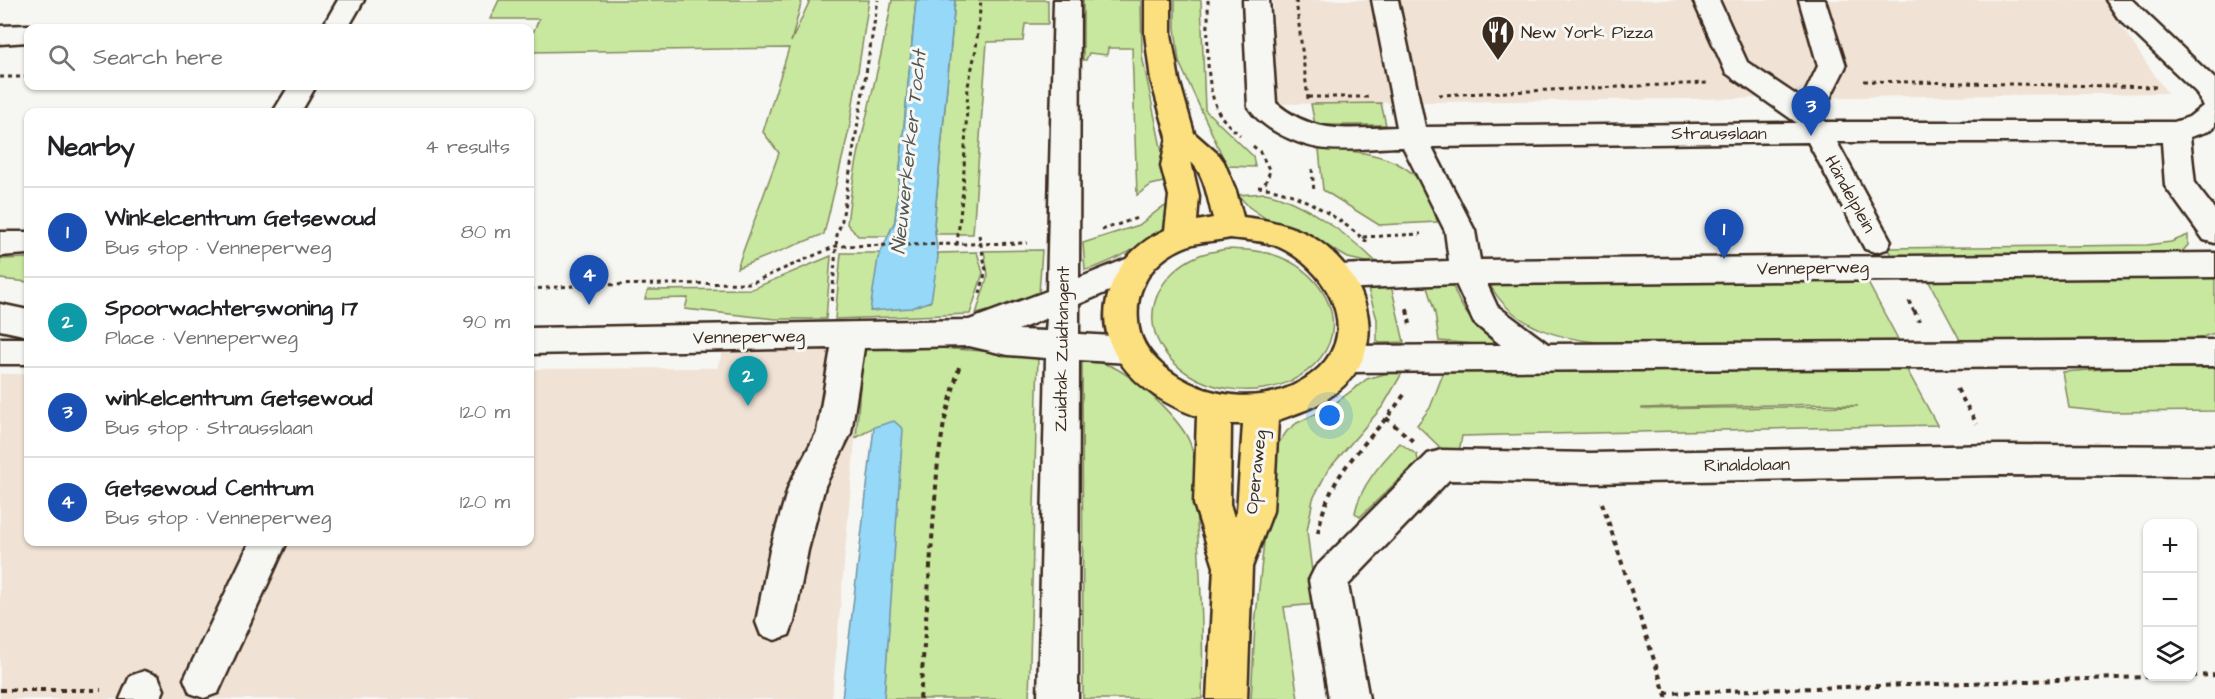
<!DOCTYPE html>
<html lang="en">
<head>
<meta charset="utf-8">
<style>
	:root { --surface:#fff; --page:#f2f2f2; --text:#202124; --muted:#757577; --line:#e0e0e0; --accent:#1a73e8 }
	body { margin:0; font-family:"Architects Daughter",sans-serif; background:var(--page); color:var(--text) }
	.controls { position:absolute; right:18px; bottom:18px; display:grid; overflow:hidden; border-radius:12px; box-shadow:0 2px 4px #0004 }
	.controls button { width:54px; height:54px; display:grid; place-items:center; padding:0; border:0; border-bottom:2px solid var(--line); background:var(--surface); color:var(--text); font:30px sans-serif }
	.you { position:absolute; left:1330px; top:416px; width:21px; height:21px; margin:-15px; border:4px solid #fff; border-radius:50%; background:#1a73e8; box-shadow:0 0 0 9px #1a73e833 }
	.badge { display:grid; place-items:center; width:39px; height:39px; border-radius:50%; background:var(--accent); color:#fff; font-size:20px; font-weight:700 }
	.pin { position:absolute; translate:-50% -50px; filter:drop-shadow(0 2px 3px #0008) }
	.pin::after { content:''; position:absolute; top:32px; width:21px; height:18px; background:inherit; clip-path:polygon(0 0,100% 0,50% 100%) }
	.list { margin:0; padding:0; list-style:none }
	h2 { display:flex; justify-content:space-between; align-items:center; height:78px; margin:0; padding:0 24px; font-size:26px }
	h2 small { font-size:20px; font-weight:400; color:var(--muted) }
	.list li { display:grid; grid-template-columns:39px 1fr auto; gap:18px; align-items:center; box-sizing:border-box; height:90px; padding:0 24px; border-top:2px solid var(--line) }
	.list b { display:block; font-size:22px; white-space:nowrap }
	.list p { margin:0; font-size:20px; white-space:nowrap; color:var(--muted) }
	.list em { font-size:20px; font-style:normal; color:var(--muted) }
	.icon { flex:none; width:33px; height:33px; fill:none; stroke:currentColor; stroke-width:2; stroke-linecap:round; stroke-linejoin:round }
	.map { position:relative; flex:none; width:2215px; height:699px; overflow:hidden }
	.search { position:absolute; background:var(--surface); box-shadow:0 2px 4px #0004; left:24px; top:24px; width:510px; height:66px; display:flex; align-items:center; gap:15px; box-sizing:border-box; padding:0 21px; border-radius:12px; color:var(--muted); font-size:22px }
	.panel { position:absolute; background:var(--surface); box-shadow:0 2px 4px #0004; left:24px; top:108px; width:510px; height:438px; border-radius:12px }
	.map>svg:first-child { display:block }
</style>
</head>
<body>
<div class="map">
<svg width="2215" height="699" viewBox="0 0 2215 699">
	<rect width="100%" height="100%" fill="#f6f6f2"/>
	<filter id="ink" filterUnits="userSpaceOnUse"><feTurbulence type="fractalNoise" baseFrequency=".0167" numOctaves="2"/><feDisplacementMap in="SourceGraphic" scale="12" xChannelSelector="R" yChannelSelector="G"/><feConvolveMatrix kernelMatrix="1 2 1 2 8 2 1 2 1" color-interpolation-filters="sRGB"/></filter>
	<g filter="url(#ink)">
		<g fill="#f0e2d5">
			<polygon points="1273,0 2103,0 2167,93 1276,104"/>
			<polygon points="863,349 832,699 0,699 0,374 28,374 28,542 530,542 530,369 717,368 723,352"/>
		</g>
		<g fill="#c8e79f" stroke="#82885e" stroke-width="1.5" fill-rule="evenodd">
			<polygon points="499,0 802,0 791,42 810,0 869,0 849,130 824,234 737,268 779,153 763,132 789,48 530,52 530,40 539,19 490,19"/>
			<path d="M892 0H916L895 221 888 236H858L847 224C855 148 879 75 892 0Z"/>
			<polygon points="955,0 1048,0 1048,24 1025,24 1023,41 987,42 973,234 936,234 934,225"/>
			<polygon points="1083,0 1141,0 1142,56 1168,181 1151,185 1137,195 1132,48 1108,48 1107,55 1089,53 1086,60 1083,60"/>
			<polygon points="1175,0 1201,0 1205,110 1253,156 1255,167 1227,166 1179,62 1175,27"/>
			<polygon points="1381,103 1386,125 1315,125 1311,104"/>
			<path d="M1319 149C1373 151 1428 158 1437 222L1379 225 1323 190Z"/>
			<path d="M1265 193C1302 200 1353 238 1379 265L1348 258 1307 234 1268 220 1249 207 1238 195Z"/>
			<path d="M1173 204C1170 213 1169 224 1162 231 1152 242 1099 268 1085 270L1083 243 1139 225 1161 208Z"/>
			<polygon points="2188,235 2188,245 2181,253 1894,260 1887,248 2147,245 2171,242"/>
			<path d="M1226 249C1245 250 1263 250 1280 257 1325 274 1353 328 1314 365 1276 403 1199 397 1166 354 1137 317 1159 271 1200 255 1208 252 1218 251 1226 249Z"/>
			<polygon points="1042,250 1039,294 1009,306 976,314 988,275 984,251"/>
			<polygon points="977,252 983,273 970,314 835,319 841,253 881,253 871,311 930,302 938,253"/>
			<polygon points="831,256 826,319 776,319 685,309 688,298 645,299 648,290 752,289"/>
			<polygon points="28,258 28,282 0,279 0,259"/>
			<polygon points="2215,275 2215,333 2199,338 2185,339 1960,340 1927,278"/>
			<path d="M1866 279 1899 341 1626 344C1573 342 1516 334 1489 283Z"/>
			<path d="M1452 283C1460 310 1477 329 1499 346L1439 341 1435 313 1426 284Z"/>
			<polygon points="1391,285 1404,342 1380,343 1377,341 1377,319 1367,286"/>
			<polygon points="925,347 1038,355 1029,699 884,699 891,587 874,427 856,438 863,349 908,350"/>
			<path d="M1082 359C1094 361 1107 363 1117 369 1139 381 1181 420 1190 443 1198 464 1194 485 1196 507 1200 571 1204 634 1202 699H1083Z"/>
			<path d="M1446 366H1905L1937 425 1462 436 1458 457 1449 456 1417 425 1430 408ZM1825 404 1858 406 1642 409V408Z"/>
			<polygon points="1405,368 1383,406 1328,470 1313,499 1307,531 1316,604 1284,607 1298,699 1251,699 1255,625 1274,450 1287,431 1297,423 1330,407 1367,379"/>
			<polygon points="2116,368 2215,368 2215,411 2108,412 2069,408 2063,372"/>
			<path d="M1400 443 1417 455 1418 461 1360 517 1355 513C1360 486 1381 463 1400 443Z"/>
		</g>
		<g fill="#96d8f8" stroke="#7292a1" stroke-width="1.5">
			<polygon points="916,0 955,0 934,224 938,257 931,301 911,308 870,311 878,258 895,221"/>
			<polygon points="894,421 903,429 884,699 842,699 874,427"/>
		</g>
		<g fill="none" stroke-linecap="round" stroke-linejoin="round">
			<defs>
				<g id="minor">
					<polygon points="338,0 364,0 348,28 322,28"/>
					<path d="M1054 0H1080L1079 278 1136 255 1147 259 1152 267 1147 275 1079 304V334L1129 337 1141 341 1146 350 1141 359 1129 363 1079 360 1078 699H1038L1046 358 1008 355 969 346 864 348 851 433 825 486 808 550 794 622 789 635 775 640 761 635 756 622 770 550 789 485 817 432 831 348 530 354V328L969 320 1047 291ZM1047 318 1046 331 1018 330Z"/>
					<path d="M1243 0H1269L1276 103C1315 136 1350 128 1397 127L1372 0H1398L1425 127 1797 123 1726 73 1693 0H1719L1747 62 1802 99 1818 66 1799 0H1825L1846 66 1821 116 1825 122H2174L2189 117 2203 106 2196 92 2118 18 2106 0H2132L2215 79V126L2209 131 2190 137 2195 184 2215 210V243L2204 240 2165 186 2162 142H1837L1891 241 1887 249 1876 252 1865 249 1808 142 1432 147 1475 231 1480 260 2215 253V277L1487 284 1497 306 1548 344 2215 340V366L1346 372 1334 368 1329 359 1334 350 1346 346 1501 345 1474 323 1456 284 1338 289 1327 285 1322 277 1327 269 1338 265 1449 261 1445 231 1403 147C1378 147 1343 152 1319 148 1295 144 1261 128 1248 107Z"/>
					<polygon points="28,25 38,28 28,28 28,42 0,44 0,26"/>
					<polygon points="289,86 316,86 301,112 273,112"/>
					<polygon points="0,232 28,232 28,254 0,256"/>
					<polygon points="0,304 28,310 28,336 0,330"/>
					<rect x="0" y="338" width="28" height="26"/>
					<polygon points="1998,445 2215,446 2215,476 1998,475 1590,483 1449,480 1348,585 1369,699 1329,699 1309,580 1315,568 1428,454 1441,450 1590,453"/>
					<polygon points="250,542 287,542 218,693 204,698 190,693 184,679"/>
					<polygon points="144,671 158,676 164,690 160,699 120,699 130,676"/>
				</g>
				<path id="major" d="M1145 0H1171V34L1179 80 1194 133 1219 155 1224 162 1236 191 1243 217C1269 220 1298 226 1320 242 1371 279 1391 351 1335 393 1318 407 1298 413 1278 420L1273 511 1252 567 1247 699H1207L1214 567 1194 504 1197 416C1139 396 1083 345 1114 279 1125 256 1141 241 1165 230L1169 196 1161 166 1167 137 1151 80 1145 34ZM1191 162C1205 175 1208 200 1213 218L1197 221 1199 196ZM1230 238C1246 240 1264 240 1279 247 1323 267 1362 327 1319 368 1275 409 1204 402 1161 364 1148 352 1139 339 1138 321 1137 309 1138 297 1143 286 1151 266 1170 252 1190 245 1202 241 1217 241 1230 238ZM1231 424H1243L1237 511 1234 517 1230 504Z"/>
			</defs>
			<use href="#minor" stroke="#3b2a1e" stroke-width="5"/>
			<use href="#major" stroke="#3b2a1e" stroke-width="5"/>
			<g stroke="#3b2a1e" stroke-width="3" stroke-dasharray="4 4" stroke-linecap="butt">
				<path d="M1208 0C1209 35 1203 79 1218 111 1223 121 1232 128 1240 135"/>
				<polyline points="1296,0 1308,99"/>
				<polyline points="0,77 28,77"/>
				<polyline points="1864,81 2159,87"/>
				<polyline points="1439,95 1707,83"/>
				<polyline points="1308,97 1370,97"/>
				<polyline points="1253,146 1260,152 1270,171 1264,186"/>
				<polyline points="1312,169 1314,192"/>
				<path d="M1258 187C1297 190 1338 217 1367 242"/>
				<polyline points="1102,230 1137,218"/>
				<polyline points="979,235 986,270 980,293"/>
				<polyline points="1363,237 1421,234"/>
				<polyline points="957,245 963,189 968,86 976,49 981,0"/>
				<polyline points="530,289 588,285 751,283 836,246 1027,243"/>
				<polyline points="832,301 837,235 842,220 878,0"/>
				<polyline points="1909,301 1914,312"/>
				<polyline points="1407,308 1408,312"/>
			</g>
			<g stroke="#3b2a1e" stroke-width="4" stroke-dasharray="5 5" stroke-linecap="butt">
				<polyline points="1407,310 1410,324"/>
				<polyline points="1914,310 1919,321"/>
				<polyline points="1957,389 1977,424"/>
				<polyline points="1386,418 1413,441"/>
				<polyline points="1602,503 1667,699"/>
				<path d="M1318 533C1330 466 1370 445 1406 392"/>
				<polyline points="2192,676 2215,675"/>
				<polyline points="0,690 101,690"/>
				<polyline points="1665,693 2178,676"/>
				<polyline points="920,699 938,460 944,423 959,367"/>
			</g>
			<use href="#minor" fill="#f6f6f2" fill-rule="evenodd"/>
			<use href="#major" fill="#fce080" fill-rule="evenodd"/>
		</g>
	</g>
	<defs>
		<symbol id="restaurant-pin" viewBox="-11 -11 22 30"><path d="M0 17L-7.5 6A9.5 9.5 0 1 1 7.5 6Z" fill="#3b2a1e" stroke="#f6f6f2"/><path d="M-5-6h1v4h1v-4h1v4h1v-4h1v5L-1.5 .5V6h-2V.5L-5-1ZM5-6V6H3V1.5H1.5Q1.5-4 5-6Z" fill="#fff"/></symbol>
	</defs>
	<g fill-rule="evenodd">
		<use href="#restaurant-pin" x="1479" y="13" width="38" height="52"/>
	</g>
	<g text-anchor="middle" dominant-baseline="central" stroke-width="6" stroke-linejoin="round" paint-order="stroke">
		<g font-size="18" fill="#3b2a1e" stroke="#f6f6f2" text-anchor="start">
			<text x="1521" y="32">New York Pizza</text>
		</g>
		<g font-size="18" fill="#3b2a1e" stroke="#f6f6f2">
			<text x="1719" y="133">Strausslaan</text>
			<text transform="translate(1850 194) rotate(61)">Händelplein</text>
			<text transform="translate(1813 268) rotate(-1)">Venneperweg</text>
			<text transform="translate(749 337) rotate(-1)">Venneperweg</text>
			<text transform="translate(1062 349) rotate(-89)">Zuidtak Zuidtangent</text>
			<text transform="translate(1747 465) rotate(-1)">Rinaldolaan</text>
			<text transform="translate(1256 472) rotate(-84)">Operaweg</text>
		</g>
		<g font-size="20" font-style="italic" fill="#525654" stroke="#f6f6f2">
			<text transform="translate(909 152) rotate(-84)">Nieuwerkerker Tocht</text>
		</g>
	</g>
</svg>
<div class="controls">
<button>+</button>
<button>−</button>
<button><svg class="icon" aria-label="layers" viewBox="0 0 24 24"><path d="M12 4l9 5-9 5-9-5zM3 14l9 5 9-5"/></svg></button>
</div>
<div class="you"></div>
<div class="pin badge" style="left:1724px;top:259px;background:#1a4fb4">1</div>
<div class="pin badge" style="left:748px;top:406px;background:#0f9aa8">2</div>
<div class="pin badge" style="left:1811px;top:136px;background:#1a4fb4">3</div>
<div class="pin badge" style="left:589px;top:305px;background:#1a4fb4">4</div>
<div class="search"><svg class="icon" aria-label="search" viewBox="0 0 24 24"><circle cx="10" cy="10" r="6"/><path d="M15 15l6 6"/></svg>Search here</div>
<section class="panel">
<h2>Nearby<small>4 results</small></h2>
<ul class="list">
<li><span class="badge" style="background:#1a4fb4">1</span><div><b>Winkelcentrum Getsewoud</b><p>Bus stop · Venneperweg</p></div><em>80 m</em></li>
<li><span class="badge" style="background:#0f9aa8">2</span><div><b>Spoorwachterswoning 17</b><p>Place · Venneperweg</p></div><em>90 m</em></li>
<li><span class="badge" style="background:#1a4fb4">3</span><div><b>winkelcentrum Getsewoud</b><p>Bus stop · Strausslaan</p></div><em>120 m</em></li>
<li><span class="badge" style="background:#1a4fb4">4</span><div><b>Getsewoud Centrum</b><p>Bus stop · Venneperweg</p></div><em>120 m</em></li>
</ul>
</section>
</div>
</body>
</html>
